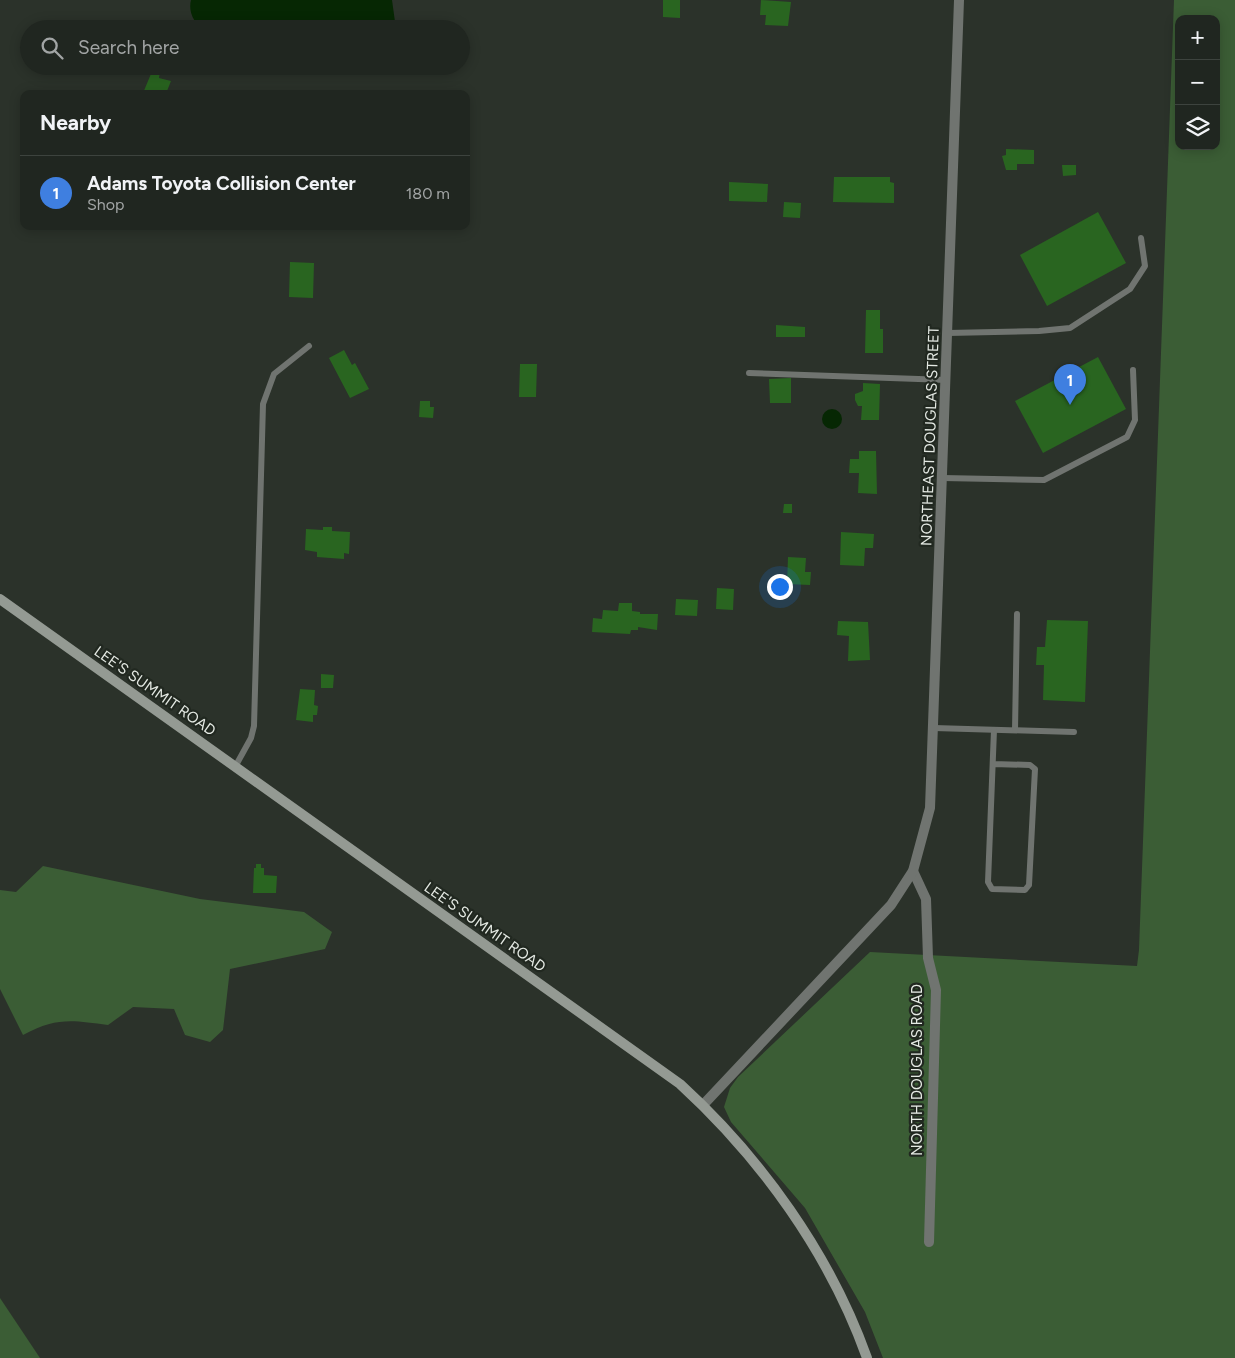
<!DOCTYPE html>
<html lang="en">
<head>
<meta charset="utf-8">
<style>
	:root { --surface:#202620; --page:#2d322d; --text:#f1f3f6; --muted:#a2a5a5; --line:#3d433e; --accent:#b8abf7 }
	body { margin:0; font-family:Figtree,sans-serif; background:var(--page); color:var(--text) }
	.controls { position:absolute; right:15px; top:15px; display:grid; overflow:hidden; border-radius:10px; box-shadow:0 2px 12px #0003 }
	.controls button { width:45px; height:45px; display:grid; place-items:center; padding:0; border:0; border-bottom:1px solid var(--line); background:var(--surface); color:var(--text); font:25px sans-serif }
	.you { position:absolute; left:779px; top:586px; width:18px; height:18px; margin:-12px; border:4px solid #fff; border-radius:50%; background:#1a73e8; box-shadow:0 0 0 8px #1a73e833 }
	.badge { display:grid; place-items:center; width:32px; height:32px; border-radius:50%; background:var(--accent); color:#fff; font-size:16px; font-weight:700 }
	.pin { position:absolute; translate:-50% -41px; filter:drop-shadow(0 1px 2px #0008) }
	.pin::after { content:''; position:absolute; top:26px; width:18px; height:15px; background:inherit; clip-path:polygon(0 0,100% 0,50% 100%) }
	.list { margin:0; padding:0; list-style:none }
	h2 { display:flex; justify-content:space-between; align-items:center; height:65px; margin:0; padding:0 20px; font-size:21px }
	h2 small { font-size:16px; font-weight:400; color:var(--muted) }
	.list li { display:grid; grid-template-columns:32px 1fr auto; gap:15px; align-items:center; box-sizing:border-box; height:75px; padding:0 20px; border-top:1px solid var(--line) }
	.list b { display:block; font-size:19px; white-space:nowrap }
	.list p { margin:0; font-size:16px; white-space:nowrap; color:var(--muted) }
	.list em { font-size:16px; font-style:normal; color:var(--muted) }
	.icon { flex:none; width:28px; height:28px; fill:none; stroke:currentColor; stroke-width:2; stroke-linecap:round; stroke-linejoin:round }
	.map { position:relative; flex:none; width:1235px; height:1358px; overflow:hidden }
	.search { position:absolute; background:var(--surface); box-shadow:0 2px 12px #0003; left:20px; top:20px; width:450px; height:55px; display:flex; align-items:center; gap:12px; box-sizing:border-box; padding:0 18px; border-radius:28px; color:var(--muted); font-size:19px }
	.panel { position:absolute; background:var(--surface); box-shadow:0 2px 12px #0003; left:20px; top:90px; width:450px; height:140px; border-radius:10px }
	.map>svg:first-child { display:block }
</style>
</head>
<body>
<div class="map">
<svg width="1235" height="1358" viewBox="0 0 1235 1358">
	<rect width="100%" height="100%" fill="#2b322a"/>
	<g fill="#3b5d35" fill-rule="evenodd">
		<path d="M1174 0H1235V1358H883L865 1312 805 1208 731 1122 724 1107 730 1088 738 1077 870 952 1137 966 1139 950ZM1179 19H1216V146H1179Z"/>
		<path d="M43 866 200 899 304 912 332 932 325 949 230 969 223 1030 210 1042 185 1035 174 1009 133 1007 108 1025C72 1020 56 1017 23 1035L0 989V890L16 892Z"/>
		<polygon points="0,1298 40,1358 0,1358"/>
	</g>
	<g fill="#062703">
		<path d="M191 0H392L396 29H328L307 22 281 20 269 21 255 29H206C194 25 188 12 191 0Z"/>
		<circle cx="832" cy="419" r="10"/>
	</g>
	<g fill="#296520">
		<polygon points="663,0 680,0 680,18 663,17"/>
		<polygon points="761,0 791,2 788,26 765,25 766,15 760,15"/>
		<polygon points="153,69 160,71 159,78 171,81 167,91 165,91 164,94 143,93"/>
		<polygon points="1006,149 1034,150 1034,164 1017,164 1017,170 1006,170 1002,156 1006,155"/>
		<polygon points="1062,165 1076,165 1076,175 1063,176"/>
		<polygon points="834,177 890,177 890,182 894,183 894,203 833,202"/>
		<polygon points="729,182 768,184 767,202 729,201"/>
		<polygon points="784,202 801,203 800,218 783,217"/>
		<polygon points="1098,212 1126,263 1047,306 1020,255"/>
		<polygon points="290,262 314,263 313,298 289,297"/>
		<polygon points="866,310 880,310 880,329 883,329 883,353 865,353"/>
		<polygon points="776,325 805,327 805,337 776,337"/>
		<polygon points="344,350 352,365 355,363 369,389 350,398 329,358"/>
		<polygon points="1098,357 1126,409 1043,453 1015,401"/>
		<polygon points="520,364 537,364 536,397 519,397"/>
		<polygon points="791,378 791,403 770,403 769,379"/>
		<polygon points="863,383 880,384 879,420 861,420 862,406 858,406 855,400 855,394 863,391"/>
		<polygon points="420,401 430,401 430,407 434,407 433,418 419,417"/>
		<polygon points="859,451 876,451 877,494 858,493 859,473 849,473 850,459 859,459"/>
		<polygon points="784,504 792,504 792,513 783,513"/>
		<polygon points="323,527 332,527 332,531 350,532 349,554 344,553 344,559 317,557 317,552 305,550 306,529 323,530"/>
		<polygon points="841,532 874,534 873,548 865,548 864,566 840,565"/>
		<polygon points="788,557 806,558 805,572 811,572 810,585 787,584"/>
		<polygon points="717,588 734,589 733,610 716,609"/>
		<polygon points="676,599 698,600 697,616 675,615"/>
		<polygon points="619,603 632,603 632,611 640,612 640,614 658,614 657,630 638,627 638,630 631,630 630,634 592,632 593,618 602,619 603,610 618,611"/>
		<polygon points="1047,620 1088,621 1085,702 1043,700 1044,665 1036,665 1037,647 1045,647"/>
		<polygon points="838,621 868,622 870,660 848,661 849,636 837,635"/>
		<polygon points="321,674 334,675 333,688 321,688"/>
		<polygon points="300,689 315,690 314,705 318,706 317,715 313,715 313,722 296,720"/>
		<polygon points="256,864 261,864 261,868 264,868 264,875 277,876 276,893 253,893 254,868 256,868"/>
	</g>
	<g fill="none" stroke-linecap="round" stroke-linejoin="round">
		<g stroke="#707470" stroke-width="6">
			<polyline points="948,333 1039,331 1070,328 1130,289 1145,266 1141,238"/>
			<polyline points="749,373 947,380"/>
			<polyline points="943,478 1044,480 1127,437 1135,420 1133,370"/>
			<polyline points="934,728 1074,732"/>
			<polyline points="1015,730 1017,614"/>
			<polyline points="993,764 1030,765 1035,769 1029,885 1025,890 992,889 988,882 994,730"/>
			<polyline points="235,767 251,738 254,726 263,404 274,374 309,346"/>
		</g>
		<g stroke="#707470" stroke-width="10">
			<polyline points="913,871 926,899 928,958 936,990 929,1242"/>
			<polyline points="703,1105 891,905 913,871 930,808 959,0"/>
		</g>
		<path stroke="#949a93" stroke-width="10" d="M0 599 680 1084C761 1158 830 1254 867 1358"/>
	</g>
	<g text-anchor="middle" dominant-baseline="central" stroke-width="4.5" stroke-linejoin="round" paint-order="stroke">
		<g font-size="15" fill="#e5eae4" stroke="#212820">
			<text transform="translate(930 436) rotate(-88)">NORTHEAST DOUGLAS STREET</text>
			<text transform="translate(155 691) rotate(35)">LEE'S SUMMIT ROAD</text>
			<text transform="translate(485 927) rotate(35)">LEE'S SUMMIT ROAD</text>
			<text transform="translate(917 1070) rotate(-90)">NORTH DOUGLAS ROAD</text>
		</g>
	</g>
</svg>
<div class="controls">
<button>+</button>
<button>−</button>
<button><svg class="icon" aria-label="layers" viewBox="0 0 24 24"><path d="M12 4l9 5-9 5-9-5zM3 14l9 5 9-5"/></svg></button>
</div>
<div class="you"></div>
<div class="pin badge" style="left:1070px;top:405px;background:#3f7fe0">1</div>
<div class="search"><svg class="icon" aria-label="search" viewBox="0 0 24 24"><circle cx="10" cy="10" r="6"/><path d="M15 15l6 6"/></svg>Search here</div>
<section class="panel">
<h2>Nearby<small></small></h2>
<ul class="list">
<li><span class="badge" style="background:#3f7fe0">1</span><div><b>Adams Toyota Collision Center</b><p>Shop</p></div><em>180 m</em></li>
</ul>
</section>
</div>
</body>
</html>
